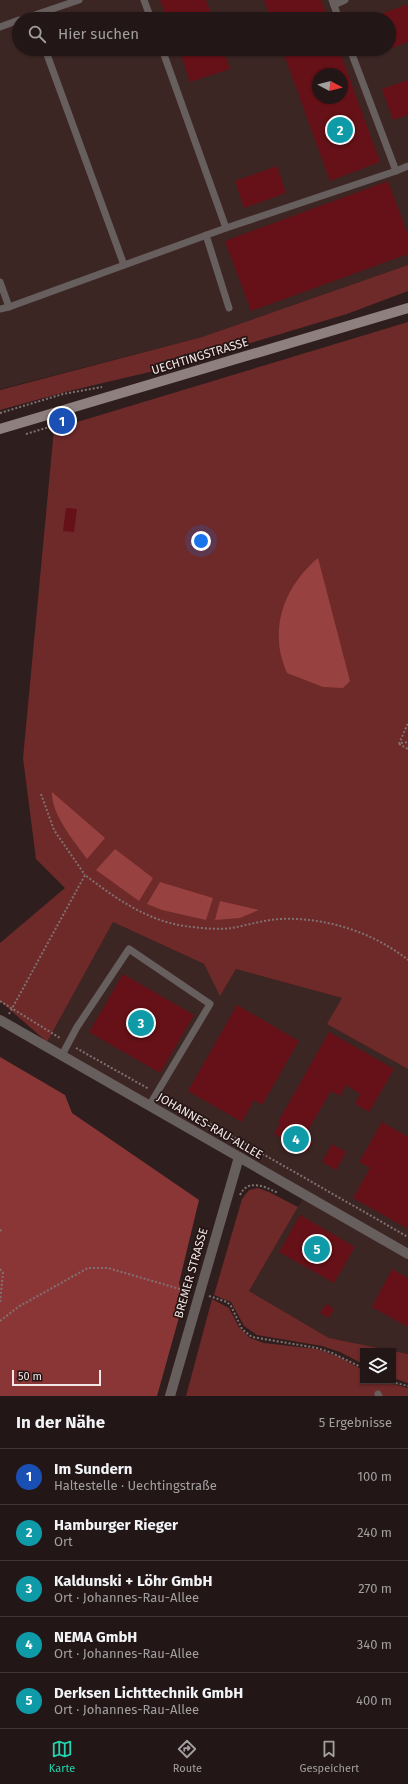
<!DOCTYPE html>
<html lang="de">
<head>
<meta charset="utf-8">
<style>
	:root { --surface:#221616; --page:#2a1f1f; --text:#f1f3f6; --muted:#a29fa1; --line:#3f3535; --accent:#23d5af }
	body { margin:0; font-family:"Fira Sans",sans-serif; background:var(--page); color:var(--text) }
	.controls { position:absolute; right:12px; bottom:12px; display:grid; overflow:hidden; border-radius:0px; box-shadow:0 1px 3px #0004 }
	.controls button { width:36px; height:36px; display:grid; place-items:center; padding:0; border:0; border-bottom:1px solid var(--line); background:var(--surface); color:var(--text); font:20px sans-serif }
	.compass { position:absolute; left:312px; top:68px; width:36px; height:36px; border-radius:50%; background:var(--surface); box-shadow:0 1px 3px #0004; rotate:97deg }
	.scale { position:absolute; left:12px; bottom:10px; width:89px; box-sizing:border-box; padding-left:4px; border:2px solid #f2e7e6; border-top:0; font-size:11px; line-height:14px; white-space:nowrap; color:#f2e7e6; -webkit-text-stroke:3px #241514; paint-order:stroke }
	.you { position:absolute; left:201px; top:541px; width:14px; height:14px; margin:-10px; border:3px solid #fff; border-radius:50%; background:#1a73e8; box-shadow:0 0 0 6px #1a73e833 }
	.badge { display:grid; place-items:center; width:26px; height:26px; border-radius:50%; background:var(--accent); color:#fff; font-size:13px; font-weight:700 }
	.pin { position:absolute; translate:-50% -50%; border:2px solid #fff; box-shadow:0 1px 4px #0006 }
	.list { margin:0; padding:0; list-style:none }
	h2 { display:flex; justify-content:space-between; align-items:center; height:52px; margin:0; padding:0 16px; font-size:17px }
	h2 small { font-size:13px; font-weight:400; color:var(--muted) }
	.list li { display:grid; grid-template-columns:26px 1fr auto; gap:12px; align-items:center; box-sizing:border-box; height:56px; padding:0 16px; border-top:1px solid var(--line) }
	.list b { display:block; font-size:15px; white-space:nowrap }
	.list p { margin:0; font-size:13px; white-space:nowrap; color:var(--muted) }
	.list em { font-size:13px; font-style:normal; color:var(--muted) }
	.icon { flex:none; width:22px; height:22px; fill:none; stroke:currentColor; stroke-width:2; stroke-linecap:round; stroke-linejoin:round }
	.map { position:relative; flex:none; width:408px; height:1396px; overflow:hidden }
	.search { position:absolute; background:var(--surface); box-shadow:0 1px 3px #0004; left:12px; right:12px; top:12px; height:44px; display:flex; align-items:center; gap:10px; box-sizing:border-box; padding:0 14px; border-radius:22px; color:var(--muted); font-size:15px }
	.sheet { height:332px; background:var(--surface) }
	nav { display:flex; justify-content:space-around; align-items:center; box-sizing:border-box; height:56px; border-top:1px solid var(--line); background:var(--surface); font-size:11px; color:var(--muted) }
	nav a { display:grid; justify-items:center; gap:2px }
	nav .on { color:var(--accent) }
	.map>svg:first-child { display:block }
</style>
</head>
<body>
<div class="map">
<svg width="408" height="1396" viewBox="0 0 408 1396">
	<rect width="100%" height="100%" fill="#2e1e1d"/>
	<g fill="#3c2624" fill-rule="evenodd">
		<path d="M0 0H408V265L202 337 0 389ZM19 19H389V49H19ZM318 74H342V98H318Z"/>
		<polygon points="113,922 204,964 220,995 236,969 342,998 328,1024 408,1069 408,1249 47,1042"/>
		<polygon points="304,1197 408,1259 408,1354 329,1338 249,1291"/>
	</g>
	<g fill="#6e2929">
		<polygon points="408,265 408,291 347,314 171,367 69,391 0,410 0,390 202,337"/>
		<polygon points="408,322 408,1069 327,1024 342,998 236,969 220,996 204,964 113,922 47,1042 0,1001 0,943 65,888 36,859 23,758 54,429"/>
		<polygon points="258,1188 269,1192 298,1207 249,1291 329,1338 408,1354 408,1383 393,1378 393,1351 363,1351 363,1364 340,1352 322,1346 257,1335 244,1326 231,1302 214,1295 242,1199 249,1190"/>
		<polygon points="212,1299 229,1308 239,1327 250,1338 264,1343 317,1349 339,1357 363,1370 363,1381 382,1381 408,1388 408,1396 186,1396"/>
	</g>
	<polygon fill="#8b3636" points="0,1057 65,1095 72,1113 199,1200 179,1283 183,1303 157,1396 0,1396"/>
	<g fill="#974140">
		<path d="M318 558 350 681 343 688 323 687 287 673C283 663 279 651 279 640 277 608 294 578 318 558Z"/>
		<path d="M52 792 105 838 87 859C74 841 51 814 52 792Z"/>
		<polygon points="115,849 153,878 139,901 96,870"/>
		<polygon points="160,882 213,898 206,920 162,910 147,904"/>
		<polygon points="220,901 259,910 240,918 215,920"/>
	</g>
	<g fill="#651117" fill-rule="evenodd">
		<polygon points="160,0 206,0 211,14 196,19 167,19"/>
		<polygon points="264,0 321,0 328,19 271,19"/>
		<polygon points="408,4 408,42 389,49 389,19 370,18"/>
		<polygon points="179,49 223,49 230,69 190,82"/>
		<path d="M282 49H339L380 162 330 181ZM318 74H342V98H318Z"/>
		<polygon points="408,80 408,115 393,120 382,89"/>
		<polygon points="277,166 286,193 244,208 235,181"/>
		<polygon points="388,181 408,235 408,254 251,311 225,241"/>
		<polygon points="66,508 77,509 74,532 63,531"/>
		<polygon points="123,974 194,1015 160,1073 89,1032"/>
		<polygon points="237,1005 299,1041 262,1105 254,1100 242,1122 188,1091"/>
		<polygon points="329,1032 394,1069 369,1112 355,1104 360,1094 346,1085 340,1096 331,1091 304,1137 313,1142 307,1152 274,1134 280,1123 278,1122"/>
		<polygon points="382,1122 408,1137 408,1229 353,1198 370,1168 359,1162"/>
		<polygon points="332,1144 346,1152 336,1170 322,1162"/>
		<polygon points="300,1215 355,1247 334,1283 279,1252"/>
		<polygon points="392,1269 408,1278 408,1327 372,1307"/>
		<polygon points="326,1304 334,1309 329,1318 320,1313"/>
	</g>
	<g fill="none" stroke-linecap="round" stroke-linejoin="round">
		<g stroke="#807271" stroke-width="2" stroke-dasharray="2 2" stroke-linecap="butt">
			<polyline points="0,413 63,394 102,387"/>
			<polyline points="26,434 66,422"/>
			<polyline points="401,743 408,742"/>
			<polyline points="399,744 408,723"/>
			<polyline points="399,744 408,749"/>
			<polyline points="41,794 54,830 85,875"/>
			<polyline points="0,1001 60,1038"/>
			<path d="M9 1014 85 875C115 898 146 920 184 926 199 928 218 930 232 928 248 925 264 920 280 919 325 917 373 932 408 960"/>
			<polyline points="76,1048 149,1089"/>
			<polyline points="165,1098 408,1237"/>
			<path d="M240 1195C248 1178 266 1187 278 1193"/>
			<polyline points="0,1231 2,1229"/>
			<polyline points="0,1269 3,1273 0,1302"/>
			<polyline points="209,1296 227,1302 231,1306 242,1329 252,1337 317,1348 332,1353 363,1368"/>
			<polyline points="0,1321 18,1307 88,1268 108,1268 190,1292"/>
			<polyline points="388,1381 408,1386"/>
		</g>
		<g stroke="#675f5e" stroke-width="7">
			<polyline points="144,0 151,19"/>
			<polyline points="332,0 339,19"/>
			<polyline points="334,5 345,0"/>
			<polyline points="23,19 79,0"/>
			<polyline points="0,27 19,20"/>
			<polyline points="45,49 124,265"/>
			<polyline points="396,171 408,166"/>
			<polyline points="226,228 396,171 350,49"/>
			<polyline points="206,235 229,308"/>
			<polyline points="0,282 9,307 0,309"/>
			<polyline points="9,307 226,228 162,49"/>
			<polyline points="62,1055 77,1027 129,949 210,1004 149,1106"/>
			<polyline points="378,1394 379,1396"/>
		</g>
		<g stroke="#675f5e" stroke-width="10">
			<polyline points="0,1020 408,1254"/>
			<polyline points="170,1396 239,1157"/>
		</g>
		<polyline stroke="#8e807f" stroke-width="10" points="0,429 408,308"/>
	</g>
	<g text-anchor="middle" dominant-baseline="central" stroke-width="3.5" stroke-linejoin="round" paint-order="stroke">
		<g font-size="12" fill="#f2e7e6" stroke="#241514">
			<text transform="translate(200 356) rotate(-17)">UECHTINGSTRASSE</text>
			<text transform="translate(210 1126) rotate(30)">JOHANNES-RAU-ALLEE</text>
			<text transform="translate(191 1273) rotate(-74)">BREMER STRASSE</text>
		</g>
	</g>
</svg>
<div class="controls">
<button><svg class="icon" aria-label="layers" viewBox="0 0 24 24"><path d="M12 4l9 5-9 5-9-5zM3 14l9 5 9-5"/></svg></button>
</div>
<svg class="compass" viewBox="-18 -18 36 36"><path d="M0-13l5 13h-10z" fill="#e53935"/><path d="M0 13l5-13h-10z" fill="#a29fa1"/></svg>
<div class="scale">50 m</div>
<div class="you"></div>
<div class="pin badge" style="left:62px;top:421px;background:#1a4fb4">1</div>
<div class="pin badge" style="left:340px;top:130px;background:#0f9aa8">2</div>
<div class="pin badge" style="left:141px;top:1023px;background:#0f9aa8">3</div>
<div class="pin badge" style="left:296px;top:1139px;background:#0f9aa8">4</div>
<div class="pin badge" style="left:317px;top:1249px;background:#0f9aa8">5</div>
<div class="search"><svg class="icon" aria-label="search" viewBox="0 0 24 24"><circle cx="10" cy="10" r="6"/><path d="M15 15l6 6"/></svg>Hier suchen</div>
</div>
<section class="sheet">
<h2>In der Nähe<small>5 Ergebnisse</small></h2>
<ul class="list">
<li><span class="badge" style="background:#1a4fb4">1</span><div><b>Im Sundern</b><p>Haltestelle · Uechtingstraße</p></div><em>100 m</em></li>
<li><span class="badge" style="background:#0f9aa8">2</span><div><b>Hamburger Rieger</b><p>Ort</p></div><em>240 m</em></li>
<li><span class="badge" style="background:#0f9aa8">3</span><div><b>Kaldunski + Löhr GmbH</b><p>Ort · Johannes-Rau-Allee</p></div><em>270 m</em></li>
<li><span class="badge" style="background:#0f9aa8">4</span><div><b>NEMA GmbH</b><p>Ort · Johannes-Rau-Allee</p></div><em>340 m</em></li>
<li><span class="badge" style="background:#0f9aa8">5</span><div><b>Derksen Lichttechnik GmbH</b><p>Ort · Johannes-Rau-Allee</p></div><em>400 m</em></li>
</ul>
</section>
<nav>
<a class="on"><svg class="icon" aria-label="map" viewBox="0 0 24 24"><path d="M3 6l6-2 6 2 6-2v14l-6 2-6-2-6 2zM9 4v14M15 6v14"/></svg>Karte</a>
<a><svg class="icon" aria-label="directions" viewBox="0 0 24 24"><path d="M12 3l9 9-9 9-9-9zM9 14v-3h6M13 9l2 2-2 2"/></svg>Route</a>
<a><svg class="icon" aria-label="saved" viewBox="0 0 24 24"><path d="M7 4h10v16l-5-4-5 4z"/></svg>Gespeichert</a>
</nav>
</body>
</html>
